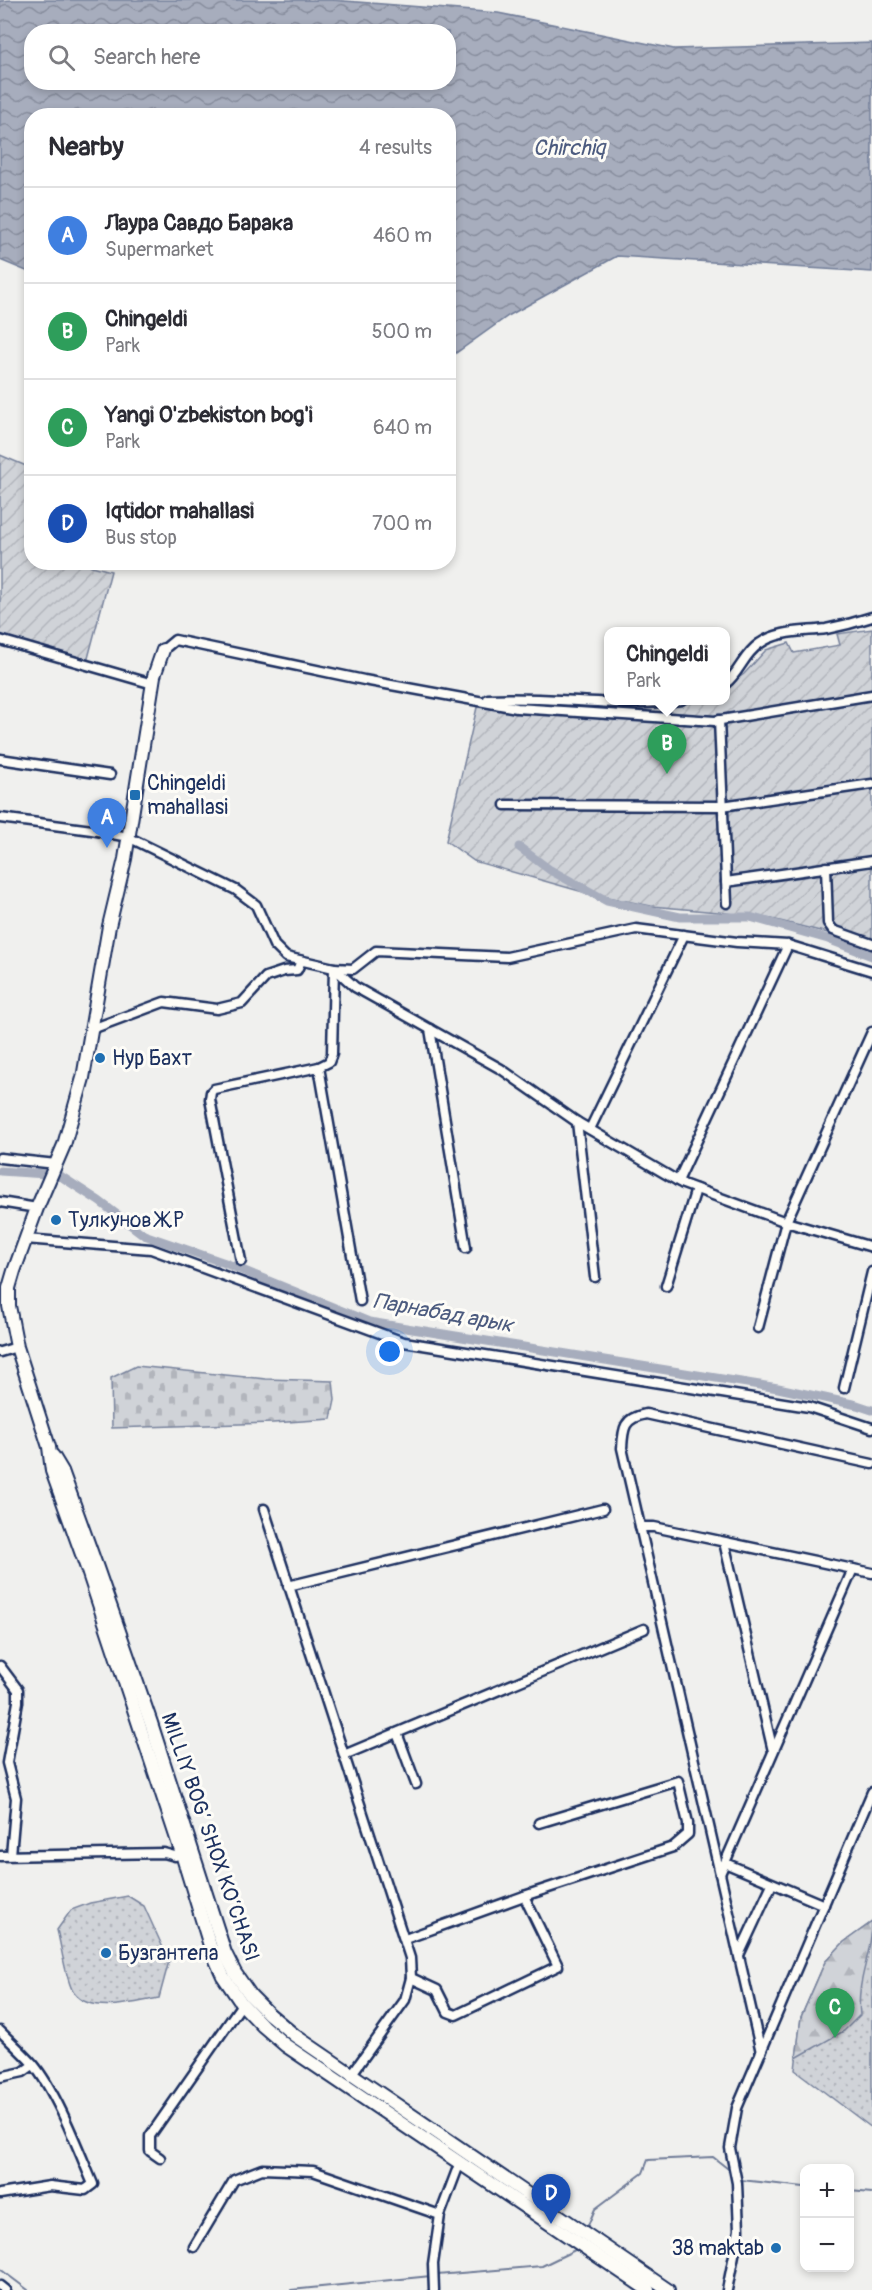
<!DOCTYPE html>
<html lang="en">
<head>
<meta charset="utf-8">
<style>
	:root { --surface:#fff; --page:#f2f2f3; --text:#2b2b33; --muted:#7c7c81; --line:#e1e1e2; --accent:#0f766e }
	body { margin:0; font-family:Pangolin,sans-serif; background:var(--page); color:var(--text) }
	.controls { position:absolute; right:18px; bottom:18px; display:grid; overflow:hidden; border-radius:12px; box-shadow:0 3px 9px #0003 }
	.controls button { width:54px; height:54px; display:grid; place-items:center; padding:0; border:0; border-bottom:2px solid var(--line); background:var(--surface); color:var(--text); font:30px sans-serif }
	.you { position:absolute; left:390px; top:1352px; width:21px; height:21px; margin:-15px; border:4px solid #fff; border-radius:50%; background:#1a73e8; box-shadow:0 0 0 9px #1a73e833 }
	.badge { display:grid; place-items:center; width:39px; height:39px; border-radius:50%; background:var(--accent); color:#fff; font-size:20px; font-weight:700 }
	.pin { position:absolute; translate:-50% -50px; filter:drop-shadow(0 2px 3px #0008) }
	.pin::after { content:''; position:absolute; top:32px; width:21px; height:18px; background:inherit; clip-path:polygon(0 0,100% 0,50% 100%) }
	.popup { position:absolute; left:604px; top:627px; width:126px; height:78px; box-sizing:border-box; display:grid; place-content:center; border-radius:12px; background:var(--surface); filter:drop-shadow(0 2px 4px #0005); font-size:20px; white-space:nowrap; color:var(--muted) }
	.popup b { font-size:22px; color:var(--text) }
	.popup::after { content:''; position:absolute; left:50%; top:100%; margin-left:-12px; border:12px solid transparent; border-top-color:var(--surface) }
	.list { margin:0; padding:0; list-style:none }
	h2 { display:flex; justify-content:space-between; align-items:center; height:78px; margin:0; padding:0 24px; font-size:26px }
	h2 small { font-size:20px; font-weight:400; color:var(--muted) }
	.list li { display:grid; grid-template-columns:39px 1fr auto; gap:18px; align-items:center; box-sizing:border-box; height:96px; padding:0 24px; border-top:2px solid var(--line) }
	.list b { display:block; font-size:22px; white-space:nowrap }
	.list p { margin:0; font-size:20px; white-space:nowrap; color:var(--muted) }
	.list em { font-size:20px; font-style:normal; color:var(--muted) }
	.icon { flex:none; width:33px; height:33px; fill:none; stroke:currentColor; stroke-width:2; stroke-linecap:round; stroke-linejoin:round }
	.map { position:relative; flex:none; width:872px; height:2290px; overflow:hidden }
	.search { position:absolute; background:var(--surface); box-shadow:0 3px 9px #0003; left:24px; top:24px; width:432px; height:66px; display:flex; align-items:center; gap:15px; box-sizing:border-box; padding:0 21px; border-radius:24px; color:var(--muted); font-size:22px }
	.panel { position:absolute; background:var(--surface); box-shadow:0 3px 9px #0003; left:24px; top:108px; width:432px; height:462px; border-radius:24px }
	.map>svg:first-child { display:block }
</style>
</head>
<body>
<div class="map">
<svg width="872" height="2290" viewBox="0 0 872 2290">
	<defs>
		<pattern id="grass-dots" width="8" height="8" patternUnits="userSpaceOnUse" patternTransform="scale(1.5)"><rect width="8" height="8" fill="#d0d3d8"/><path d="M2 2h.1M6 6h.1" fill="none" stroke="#b2b5bc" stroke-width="1.8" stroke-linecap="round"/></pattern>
		<pattern id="forest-firs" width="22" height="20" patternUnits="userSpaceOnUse" patternTransform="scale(1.5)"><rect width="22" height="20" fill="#d0d3d8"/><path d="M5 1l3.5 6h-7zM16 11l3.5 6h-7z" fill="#b2b5bc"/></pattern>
		<pattern id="cemetery-stones" width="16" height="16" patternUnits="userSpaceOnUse" patternTransform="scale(1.5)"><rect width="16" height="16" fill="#d0d3d8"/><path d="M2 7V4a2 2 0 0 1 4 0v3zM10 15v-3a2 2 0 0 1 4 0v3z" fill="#b2b5bc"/></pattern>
		<pattern id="garden-furrows" width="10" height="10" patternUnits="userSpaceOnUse" patternTransform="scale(1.5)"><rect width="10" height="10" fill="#d0d3d8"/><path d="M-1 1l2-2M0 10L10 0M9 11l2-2" fill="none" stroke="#b2b5bc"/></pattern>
		<pattern id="water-waves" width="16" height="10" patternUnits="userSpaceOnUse" patternTransform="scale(1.5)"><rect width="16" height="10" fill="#a7adbd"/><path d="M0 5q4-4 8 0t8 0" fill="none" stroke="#878d9d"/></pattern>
	</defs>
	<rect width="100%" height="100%" fill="#f0f0ee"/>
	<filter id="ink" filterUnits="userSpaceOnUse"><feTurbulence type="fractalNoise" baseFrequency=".0167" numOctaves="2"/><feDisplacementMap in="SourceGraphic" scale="12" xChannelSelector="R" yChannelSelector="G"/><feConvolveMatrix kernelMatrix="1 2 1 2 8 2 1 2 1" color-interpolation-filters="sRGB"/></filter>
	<g filter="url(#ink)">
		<g fill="url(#grass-dots)" stroke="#76819b" stroke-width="1.5">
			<path d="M128 1896 144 1906 169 1961 159 1998C136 2002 90 2015 74 1993 66 1983 61 1944 57 1930L71 1910 90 1903Z"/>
			<polygon points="872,1922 872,2128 795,2070 801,2017 825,1962 844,1942"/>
		</g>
		<path fill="url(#forest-firs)" stroke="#76819b" stroke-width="1.5" d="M872 1922C872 1957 856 1978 860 2015L844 2031 796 2058 801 2017 825 1962 844 1942Z"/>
		<polygon fill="url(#cemetery-stones)" stroke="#76819b" stroke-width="1.5" points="136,1366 266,1379 333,1381 335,1400 331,1419 273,1423 112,1428 111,1378"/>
		<g fill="url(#garden-furrows)" stroke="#76819b" stroke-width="1.5">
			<polygon points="0,455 31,468 32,562 81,563 111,571 87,662 0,636"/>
			<polygon points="872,629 872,952 860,941 772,919 718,912 651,906 583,892 474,861 446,841 478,703 511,702 673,707 696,701 726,700 726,687 744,674 766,650 789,643 794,653 840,645 837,634"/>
		</g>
		<path fill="url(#water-waves)" stroke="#6f7b97" stroke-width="1.5" fill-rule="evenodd" d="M11 0H332L498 13 674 49 872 43V272L617 256 508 316 449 358 448 116H32L31 273 0 260V1ZM32 32H448V82H32Z"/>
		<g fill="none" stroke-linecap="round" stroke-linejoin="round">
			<g stroke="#6f7b97" stroke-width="2">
				<polyline points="738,2178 741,2180 804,2187"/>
				<polyline points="850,2191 872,2193"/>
				<polyline points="586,2230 595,2209 643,2173 648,2160 713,2157 732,2172"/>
				<polyline points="0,2269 28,2290"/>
				<polyline points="437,2275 542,2266 577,2249"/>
				<polyline points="291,2290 431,2276"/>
			</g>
			<g stroke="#a7adbd" stroke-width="9">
				<polyline points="519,847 550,870 607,901 680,917 750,917 828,939 872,956"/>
				<polyline points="0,1171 46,1174 62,1177 99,1201 144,1235 225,1263 369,1322 778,1388 857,1405 872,1410"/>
			</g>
			<defs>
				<g id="minor">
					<polyline points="0,640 153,684"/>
					<polyline points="163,650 175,640 364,680 517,708 715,721 872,695"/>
					<path d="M726 683C739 673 744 654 759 644 778 630 804 632 826 629 842 626 857 622 872 617"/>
					<path d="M488 699C552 695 617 709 681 700"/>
					<polyline points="719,720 727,903"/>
					<polyline points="0,759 110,775"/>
					<polyline points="505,805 722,806 872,784"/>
					<polyline points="0,818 92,830 128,837 173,859 236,890 256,905 274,945 286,957 334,968 355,987 501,1069 577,1122 683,1184 786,1222 872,1247"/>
					<polyline points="826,867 828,923 833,930 872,944"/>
					<polyline points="726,882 872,861"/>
					<polyline points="92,1029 164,1002 217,1009 242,1003 266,977 284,971 297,970 301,961"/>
					<polyline points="430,1029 466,1248"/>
					<polyline points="577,1122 595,1277"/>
					<polyline points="590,1129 684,935"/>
					<polyline points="0,1158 56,1164"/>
					<polyline points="678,1181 788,945"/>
					<polyline points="0,1202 37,1208"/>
					<polyline points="25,1239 151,1249 404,1342 809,1407 872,1428"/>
					<polyline points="241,1261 210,1099 211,1092 214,1089 319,1067"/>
					<polyline points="666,1286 696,1189"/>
					<polyline points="360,1301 319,1067 329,1062 332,1054 334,968 353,969 376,951 507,957 636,929 737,942 788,945 872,971"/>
					<polyline points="758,1328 786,1222 872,1032"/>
					<polyline points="0,1352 17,1347"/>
					<polyline points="844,1388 872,1272"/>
					<polyline points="264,1509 410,1958 411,1978 405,2000 351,2075"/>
					<polyline points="640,1527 654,1527 872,1573"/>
					<polyline points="724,1542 773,1751"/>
					<polyline points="288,1586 603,1509"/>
					<polyline points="0,1666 18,1690 18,1702 7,1763 16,1798 11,1855"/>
					<polyline points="397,1733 416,1784"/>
					<polyline points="344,1755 644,1629"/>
					<polyline points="0,1856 164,1853 175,1856 186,1852"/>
					<polyline points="725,1863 824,1905"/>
					<polyline points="720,1874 853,1569"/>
					<polyline points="405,1939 524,1896 673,1847 688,1834 688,1823 678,1781 539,1823"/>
					<polyline points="739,1955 772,1884"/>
					<polyline points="411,1978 437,1990 448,2012 456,2015 558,1966 524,1896"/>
					<path d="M0 2031C11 2042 23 2053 33 2064 57 2093 78 2149 93 2184L85 2190 50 2186 0 2194"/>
					<path d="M761 2052 622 1448C623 1428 624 1418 646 1414L872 1464"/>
					<polyline points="0,2077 23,2072 33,2065"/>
					<polyline points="160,2158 150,2151 150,2136 242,2004"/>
					<polyline points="194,2247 234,2180 262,2169 313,2171 440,2215"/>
					<polyline points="0,2286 5,2290"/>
					<polyline points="434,2290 433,2264 440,2215 460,2162"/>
					<polyline points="727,2290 739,2230 737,2183 730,2148 737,2108 872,1792"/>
				</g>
				<g id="secondary">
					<polyline points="163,650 154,676 125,859 109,926 83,1078 64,1145 37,1208 14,1271 9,1288 9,1306 17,1347 49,1447 52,1471 88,1571 182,1854 211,1949 223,1976 242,2004 263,2026 285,2045 648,2290"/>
					<polyline points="53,1456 62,1471 97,1568 151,1723 225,1953 235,1973 251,1996 269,2014 294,2035 668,2290"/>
				</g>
			</defs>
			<use href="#minor" stroke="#1b2f5e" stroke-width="13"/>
			<use href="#secondary" stroke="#1b2f5e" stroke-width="16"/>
			<use href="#minor" stroke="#fdfcf7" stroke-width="8"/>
			<use href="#secondary" stroke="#fdfcf7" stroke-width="12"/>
		</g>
	</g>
	<g fill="#1f6fb2" stroke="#fdfcf7" stroke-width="2">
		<rect x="129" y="789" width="12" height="12" rx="3"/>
		<circle cx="100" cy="1058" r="6"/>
		<circle cx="56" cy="1220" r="6"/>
		<circle cx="106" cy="1953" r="6"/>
		<circle cx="776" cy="2248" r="6"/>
	</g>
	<g text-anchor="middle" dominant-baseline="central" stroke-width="6" stroke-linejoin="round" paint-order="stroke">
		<g font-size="21" fill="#1b2f5e" stroke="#fdfcf7" text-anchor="start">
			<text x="147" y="783">Chingeldi<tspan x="147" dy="24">mahallasi</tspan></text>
			<text x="112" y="1058">Нур Бахт</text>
			<text x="68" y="1220">Тулкунов Ж.Р</text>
			<text x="118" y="1953">Бузгантепа</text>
			<text x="764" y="2248" text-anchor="end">38 maktab</text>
		</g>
		<g font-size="21" fill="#1b2f5e" stroke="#fdfcf7">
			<text transform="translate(210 1837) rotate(71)">MILLIY BOG‘ SHOX KO‘CHASI</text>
		</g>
		<g font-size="22" font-style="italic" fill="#4c5b7f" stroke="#fdfcf7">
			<text x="569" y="148">Chirchiq</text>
			<text transform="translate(443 1313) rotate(10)">Парнабад арык</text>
		</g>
	</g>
</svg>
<div class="controls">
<button>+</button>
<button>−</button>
</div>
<div class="you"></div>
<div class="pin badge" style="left:107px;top:848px;background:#3f7fe0">A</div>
<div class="pin badge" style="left:667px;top:774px;background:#2e9e5b">B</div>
<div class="popup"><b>Chingeldi</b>Park</div>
<div class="pin badge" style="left:835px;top:2038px;background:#2e9e5b">C</div>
<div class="pin badge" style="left:551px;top:2224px;background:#1a4fb4">D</div>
<div class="search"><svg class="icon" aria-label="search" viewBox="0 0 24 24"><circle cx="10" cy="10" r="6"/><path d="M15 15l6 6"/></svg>Search here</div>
<section class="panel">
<h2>Nearby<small>4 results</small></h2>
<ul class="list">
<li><span class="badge" style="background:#3f7fe0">A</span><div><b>Лаура Савдо Барака</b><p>Supermarket</p></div><em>460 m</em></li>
<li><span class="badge" style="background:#2e9e5b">B</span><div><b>Chingeldi</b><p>Park</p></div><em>500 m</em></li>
<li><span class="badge" style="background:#2e9e5b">C</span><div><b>Yangi O'zbekiston bog'i</b><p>Park</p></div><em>640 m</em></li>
<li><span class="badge" style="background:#1a4fb4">D</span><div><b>Iqtidor mahallasi</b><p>Bus stop</p></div><em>700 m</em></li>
</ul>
</section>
</div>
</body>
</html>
